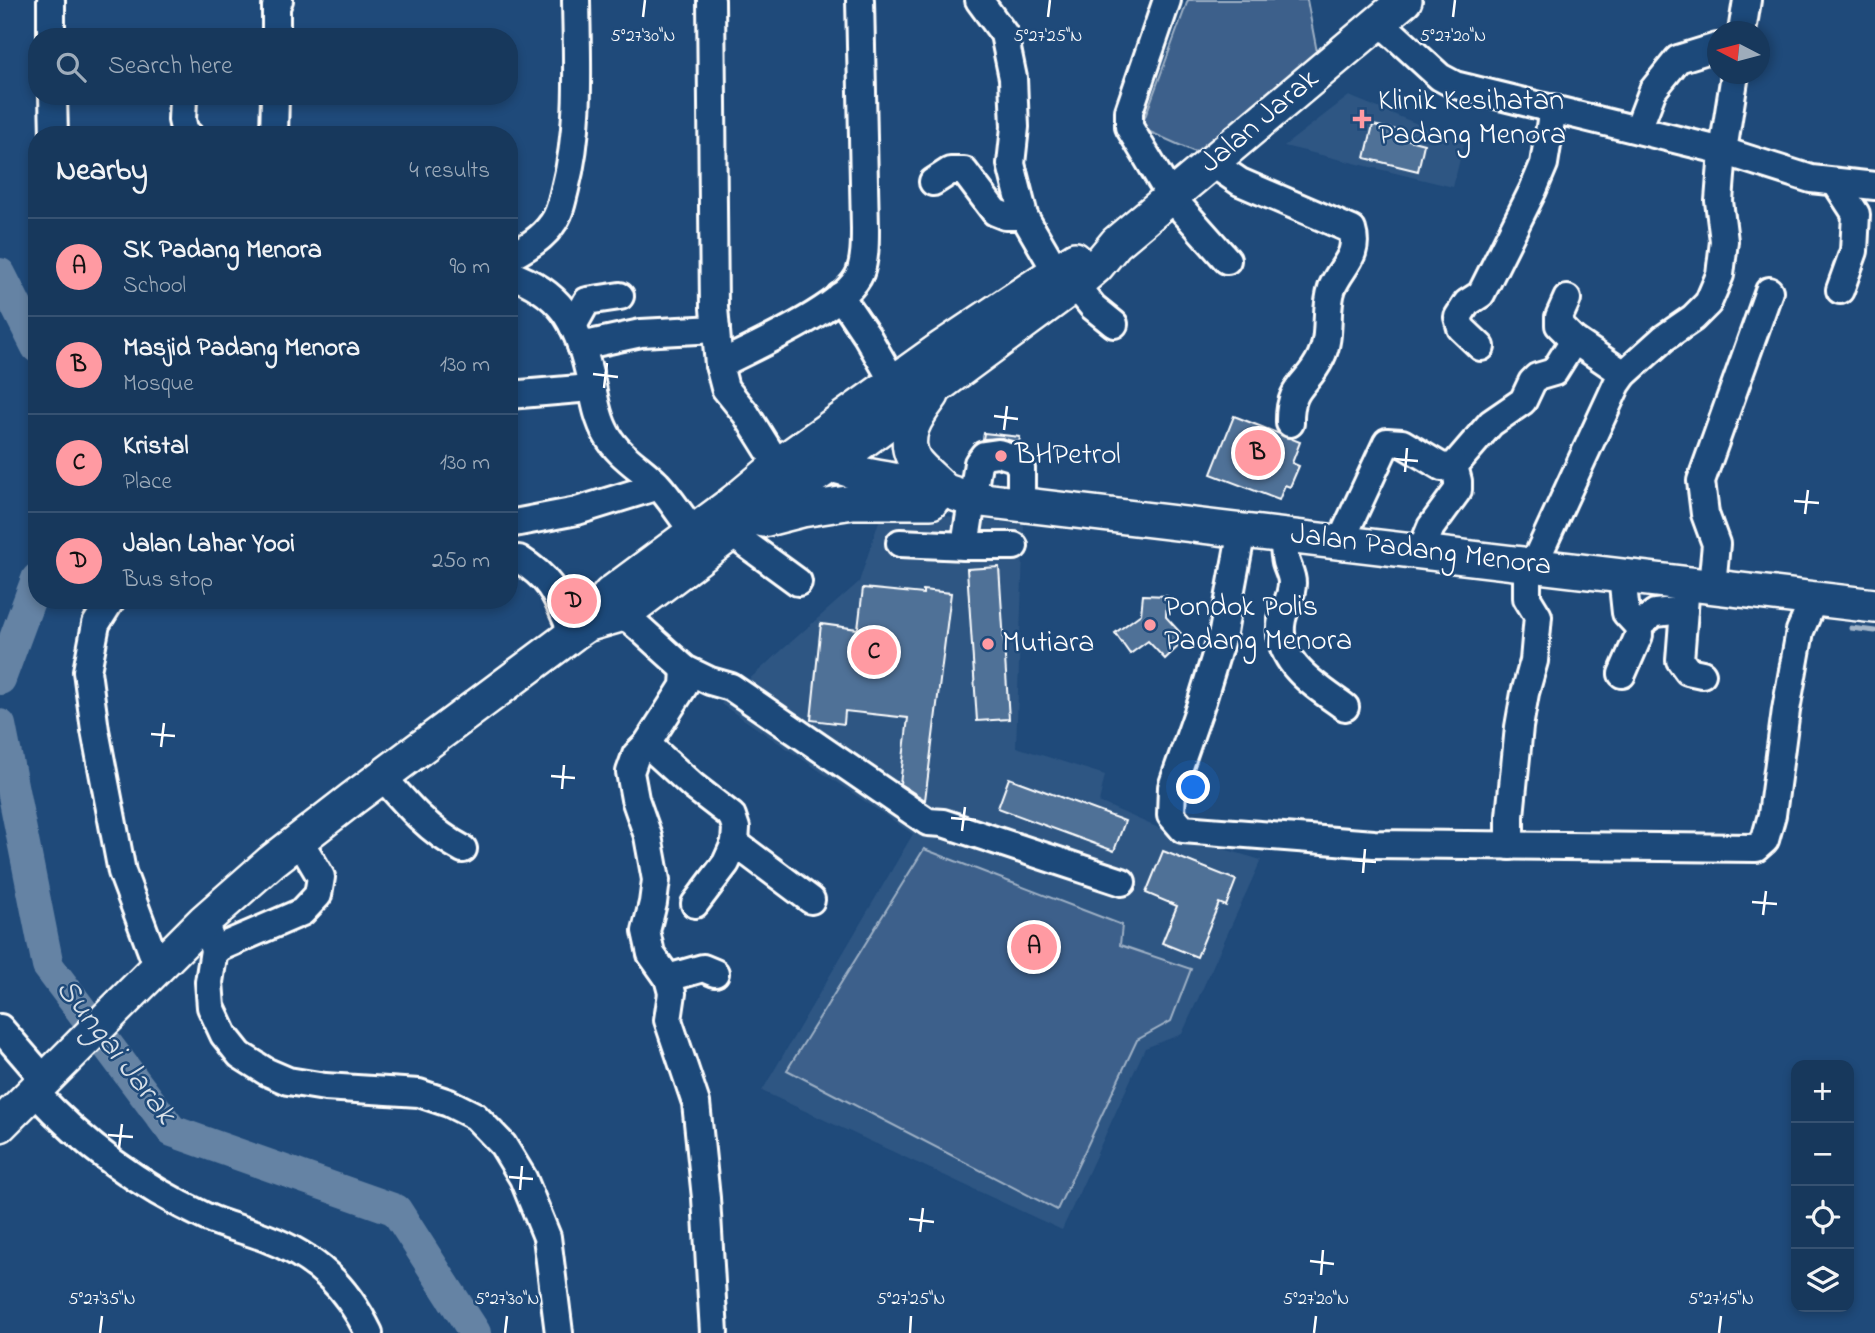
<!DOCTYPE html>
<html lang="en">
<head>
<meta charset="utf-8">
<style>
	:root { --surface:#17385c; --page:#244365; --text:#f1f3f6; --muted:#9eacbb; --line:#365272; --accent:#ff9aa2 }
	body { margin:0; font-family:"Indie Flower",sans-serif; background:var(--page); color:var(--text) }
	.controls { position:absolute; right:21px; bottom:21px; display:grid; overflow:hidden; border-radius:14px; box-shadow:0 4px 10px #0003 }
	.controls button { width:63px; height:63px; display:grid; place-items:center; padding:0; border:0; border-bottom:2px solid var(--line); background:var(--surface); color:var(--text); font:35px sans-serif }
	.compass { position:absolute; left:1707px; top:21px; width:63px; height:63px; border-radius:50%; background:var(--surface); box-shadow:0 4px 10px #0003; rotate:276deg }
	.you { position:absolute; left:1194px; top:788px; width:24px; height:24px; margin:-18px; border:5px solid #fff; border-radius:50%; background:#1a73e8; box-shadow:0 0 0 10px #1a73e833 }
	.badge { display:grid; place-items:center; width:46px; height:46px; border-radius:50%; background:var(--accent); color:#111; font-size:23px; font-weight:700 }
	.pin { position:absolute; translate:-50% -50%; border:4px solid #fff; box-shadow:0 2px 7px #0006 }
	.list { margin:0; padding:0; list-style:none }
	h2 { display:flex; justify-content:space-between; align-items:center; height:91px; margin:0; padding:0 28px; font-size:30px }
	h2 small { font-size:23px; font-weight:400; color:var(--muted) }
	.list li { display:grid; grid-template-columns:46px 1fr auto; gap:21px; align-items:center; box-sizing:border-box; height:98px; padding:0 28px; border-top:2px solid var(--line) }
	.list b { display:block; font-size:26px; white-space:nowrap }
	.list p { margin:0; font-size:23px; white-space:nowrap; color:var(--muted) }
	.list em { font-size:23px; font-style:normal; color:var(--muted) }
	.icon { flex:none; width:38px; height:38px; fill:none; stroke:currentColor; stroke-width:2; stroke-linecap:round; stroke-linejoin:round }
	.map { position:relative; flex:none; width:1875px; height:1333px; overflow:hidden }
	.search { position:absolute; background:var(--surface); box-shadow:0 4px 10px #0003; left:28px; top:28px; width:490px; height:77px; display:flex; align-items:center; gap:18px; box-sizing:border-box; padding:0 24px; border-radius:28px; color:var(--muted); font-size:26px }
	.panel { position:absolute; background:var(--surface); box-shadow:0 4px 10px #0003; left:28px; top:126px; width:490px; height:483px; border-radius:28px }
	.map>svg:first-child { display:block }
</style>
</head>
<body>
<div class="map">
<svg width="1875" height="1333" viewBox="0 0 1875 1333">
	<rect width="100%" height="100%" fill="#1f4a7a"/>
	<filter id="ink" filterUnits="userSpaceOnUse"><feTurbulence type="fractalNoise" baseFrequency=".0143" numOctaves="2"/><feDisplacementMap in="SourceGraphic" scale="14" xChannelSelector="R" yChannelSelector="G"/><feConvolveMatrix kernelMatrix="1 2 1 2 8 2 1 2 1" color-interpolation-filters="sRGB"/></filter>
	<g filter="url(#ink)">
		<g fill="#2e5683">
			<polygon points="1349,96 1464,143 1453,187 1284,146"/>
			<polygon points="883,509 1024,525 1016,747 1105,775 1099,802 1170,833 1261,860 1182,1034 1145,1048 1062,1230 762,1091 913,834 721,704 859,582"/>
		</g>
		<g fill="#3c618b" stroke="#9eb0c5" stroke-width="2">
			<polygon points="1188,0 1307,0 1318,57 1195,152 1141,128"/>
			<polygon points="924,849 1122,925 1120,945 1191,969 1171,1021 1137,1040 1057,1210 787,1070"/>
		</g>
		<g fill="none" stroke-linecap="round" stroke-linejoin="round">
			<polyline stroke="#a3b5c8" stroke-width="5" points="1851,628 1875,631"/>
			<g stroke="#6583a4" stroke-width="32">
				<polyline points="0,274 37,347"/>
				<polyline points="0,679 37,579"/>
				<polyline points="0,725 48,966 172,1131 396,1210 475,1333"/>
			</g>
		</g>
		<g fill="#507197" stroke="#fff" stroke-width="2">
			<polygon points="1373,125 1411,133 1409,140 1424,144 1418,171 1365,158"/>
			<polygon points="1234,416 1300,442 1292,463 1299,466 1290,487 1285,485 1279,500 1211,474"/>
			<polygon points="984,433 1020,437 1019,443 1002,438 983,439"/>
			<polygon points="999,567 1009,719 977,721 967,569"/>
			<polygon points="863,588 923,594 923,590 951,593 925,800 900,784 908,718 845,711 844,724 811,720 821,624 858,629"/>
			<polygon points="1143,595 1167,596 1166,617 1186,639 1165,659 1148,641 1130,654 1115,633 1141,614"/>
			<polygon points="1009,778 1125,821 1114,851 998,808"/>
			<polygon points="1163,851 1236,880 1226,906 1219,903 1197,957 1162,943 1177,906 1146,893"/>
		</g>
		<g fill="none" stroke-linecap="round" stroke-linejoin="round">
			<defs>
				<g id="minor">
					<polyline points="51,0 51,37"/>
					<polyline points="711,0 714,308 719,365 725,388 746,414 778,465"/>
					<polyline points="979,0 1004,34 1013,78 1015,127 1011,164 1024,216"/>
					<polyline points="1167,0 1129,111 1129,127 1171,197 1227,260"/>
					<polyline points="1379,21 1440,77 1455,85 1723,151 1811,179 1875,186"/>
					<polyline points="1742,32 1747,0"/>
					<polyline points="276,37 276,7 279,0"/>
					<polyline points="53,96 54,135"/>
					<polyline points="183,99 182,120 185,133 189,135"/>
					<polyline points="1638,129 1653,90 1678,59 1717,47"/>
					<polyline points="274,135 275,96"/>
					<path d="M1212 163 1240 182 1352 230C1360 256 1341 266 1332 288 1324 311 1332 335 1321 357 1308 386 1289 384 1290 423"/>
					<polyline points="933,182 950,171 964,171 995,212 1005,216 1024,216 1056,271"/>
					<polyline points="1836,183 1856,214 1854,251 1840,290"/>
					<path d="M509 257C525 249 542 239 552 224 560 214 562 201 565 189 581 127 577 64 576 0"/>
					<path d="M509 274C560 292 577 321 589 373 594 393 596 416 607 435 618 455 641 468 657 484 670 498 681 516 693 531"/>
					<polyline points="1075,285 1093,307 1114,324"/>
					<polyline points="840,296 867,336 894,383"/>
					<polyline points="1567,299 1559,317 1559,325 1574,340 1624,374"/>
					<polyline points="573,326 587,301 620,296"/>
					<polyline points="581,346 641,333 716,329"/>
					<polyline points="1481,347 1461,328 1458,317 1467,303 1481,294 1533,190 1544,164 1553,108"/>
					<path d="M719 365C752 347 846 308 860 273 865 259 865 244 865 229L860 0"/>
					<polyline points="509,395 591,388"/>
					<polyline points="509,524 577,511 658,486"/>
					<polyline points="1242,530 1223,632 1202,701 1172,787 1171,815 1183,829 1374,844 1756,848 1765,840 1772,815 1786,710 1800,631 1814,599"/>
					<polyline points="731,533 798,582"/>
					<path d="M1283 535C1284 543 1284 553 1286 562 1288 569 1292 575 1292 583 1292 597 1285 606 1282 619 1273 661 1316 686 1345 707"/>
					<polyline points="1341,541 1387,442 1402,443 1442,467 1454,466 1491,423 1523,401 1532,382 1537,377 1554,372 1574,340"/>
					<polyline points="900,543 965,546 978,463 984,455 998,453 1015,458 1021,468 1021,504"/>
					<polyline points="965,546 1014,546"/>
					<polyline points="1421,551 1431,527 1458,490 1458,481 1454,466"/>
					<path d="M519 559C555 582 556 596 573 634"/>
					<polyline points="1622,576 1626,613 1638,626 1639,635 1622,674"/>
					<polyline points="1686,584 1680,660 1688,671 1702,674"/>
					<polyline points="1712,586 1716,544 1705,514 1701,481 1769,291"/>
					<polyline points="111,600 96,624 87,671 95,730 122,872 158,968"/>
					<polyline points="624,614 685,669 710,681 731,687 928,822 943,823 1122,882"/>
					<polyline points="1638,626 1655,613 1684,610"/>
					<polyline points="685,669 684,686 647,744 636,755 630,772 635,799 648,836 656,880 653,903 646,931 651,954 668,978 672,993 668,1020 696,1103 706,1198 714,1333"/>
					<polyline points="647,744 693,786 732,816 736,828 735,843 811,900"/>
					<path d="M382 776C407 805 429 831 463 849"/>
					<polyline points="1510,846 1510,816 1519,727 1525,693 1534,661 1538,616 1527,598 1527,579 1617,384 1624,374 1664,338 1693,318 1708,303 1720,275 1724,241 1719,201 1723,151 1735,74"/>
					<polyline points="695,904 726,863 735,843"/>
					<polyline points="204,921 214,950 209,982 211,1007 224,1035 240,1055 267,1072 288,1081 325,1087 419,1093 449,1103 475,1116 503,1145 523,1178 547,1237 559,1333"/>
					<polyline points="214,950 302,912 318,895 321,877 299,840"/>
					<polyline points="668,978 703,968 715,973"/>
					<polyline points="0,1028 45,1080"/>
					<path d="M34 1091C85 1146 138 1185 206 1217 225 1226 247 1230 266 1238 316 1257 346 1286 369 1333"/>
				</g>
				<g id="major">
					<path d="M932 395C918 414 900 437 915 461 922 471 935 480 943 489"/>
					<path d="M735 501C760 488 790 468 819 465 835 463 851 472 866 475 900 482 934 485 966 498L1875 606"/>
					<polyline points="763,520 802,510 853,502 931,502"/>
					<polyline points="586,625 610,594 735,501 778,465 943,347 1075,259"/>
					<polyline points="0,1125 204,921 271,862 352,799 573,634 586,625 624,614 741,526 831,465 1075,285 1097,266 1116,243 1405,0"/>
				</g>
			</defs>
			<use href="#minor" stroke="#fff" stroke-width="32"/>
			<use href="#major" stroke="#fff" stroke-width="38"/>
			<use href="#minor" stroke="#1f4a7a" stroke-width="26"/>
			<use href="#major" stroke="#1f4a7a" stroke-width="33"/>
		</g>
	</g>
	<path fill="none" stroke="#fff" stroke-width="2.5" d="M643 17 645 0M1048 17 1050 0M1453 17 1455 0M593 374 618 377M604 388 607 363M994 416 1018 419M1004 430 1007 406M1394 459 1418 461M1405 472 1407 448M1794 501 1819 503M1805 514 1808 490M151 734 175 736M161 747 164 723M551 776 575 778M562 789 564 765M951 818 976 820M962 831 965 807M1352 860 1376 862M1363 873 1365 849M1752 902 1777 904M1763 915 1766 891M108 1135 133 1137M119 1148 122 1124M509 1177 533 1179M520 1190 522 1166M909 1219 934 1222M920 1232 923 1208M1310 1261 1334 1264M1321 1275 1323 1250M100 1333 102 1316M505 1333 507 1316M910 1333 911 1316M1314 1333 1316 1316M1719 1333 1721 1316"/>
	<g fill="#ff9aa2" stroke="#1f4a7a" stroke-width="2.5">
		<path d="M1358.5 108.5h7v7h7v7h-7v7h-7v-7h-7v-7h7z"/>
		<circle cx="1001" cy="456" r="7"/>
		<circle cx="1150" cy="625" r="7"/>
		<circle cx="988" cy="644" r="7"/>
	</g>
	<g text-anchor="middle" dominant-baseline="central" stroke-width="5" stroke-linejoin="round" paint-order="stroke">
		<g font-size="30" fill="#fff" stroke="#1f4a7a" text-anchor="start">
			<text x="1378" y="102">Klinik Kesihatan<tspan x="1378" dy="34">Padang Menora</tspan></text>
			<text x="1015" y="456">BHPetrol</text>
			<text x="1164" y="608">Pondok Polis<tspan x="1164" dy="34">Padang Menora</tspan></text>
			<text x="1002" y="644">Mutiara</text>
		</g>
		<g font-size="30" fill="#fff" stroke="#1f4a7a">
			<text transform="translate(1260 122) rotate(-40)">Jalan Jarak</text>
			<text transform="translate(1421 551) rotate(7)">Jalan Padang Menora</text>
		</g>
		<g font-size="32" font-style="italic" fill="#d8e0e8" stroke="#1f4a7a">
			<text transform="translate(115 1052) rotate(52)">Sungai Jarak</text>
		</g>
	</g>
	<g font-size="18" text-anchor="middle" fill="#fff" stroke="#1f4a7a" stroke-width="5" stroke-linejoin="round" paint-order="stroke">
		<text x="643" y="41">5°27'30"N</text>
		<text x="1048" y="41">5°27'25"N</text>
		<text x="1453" y="41">5°27'20"N</text>
		<text x="102" y="1304">5°27'35"N</text>
		<text x="507" y="1304">5°27'30"N</text>
		<text x="911" y="1304">5°27'25"N</text>
		<text x="1316" y="1304">5°27'20"N</text>
		<text x="1721" y="1304">5°27'15"N</text>
	</g>
</svg>
<div class="controls">
<button>+</button>
<button>−</button>
<button><svg class="icon" aria-label="locate" viewBox="0 0 24 24"><circle cx="12" cy="12" r="6"/><path d="M12 2v4M12 18v4M2 12h4M18 12h4"/></svg></button>
<button><svg class="icon" aria-label="layers" viewBox="0 0 24 24"><path d="M12 4l9 5-9 5-9-5zM3 14l9 5 9-5"/></svg></button>
</div>
<svg class="compass" viewBox="-18 -18 36 36"><path d="M0-13l5 13h-10z" fill="#e53935"/><path d="M0 13l5-13h-10z" fill="#9eacbb"/></svg>
<div class="you"></div>
<div class="pin badge" style="left:1034px;top:947px">A</div>
<div class="pin badge" style="left:1258px;top:453px">B</div>
<div class="pin badge" style="left:874px;top:652px">C</div>
<div class="pin badge" style="left:574px;top:601px">D</div>
<div class="search"><svg class="icon" aria-label="search" viewBox="0 0 24 24"><circle cx="10" cy="10" r="6"/><path d="M15 15l6 6"/></svg>Search here</div>
<section class="panel">
<h2>Nearby<small>4 results</small></h2>
<ul class="list">
<li><span class="badge">A</span><div><b>SK Padang Menora</b><p>School</p></div><em>90 m</em></li>
<li><span class="badge">B</span><div><b>Masjid Padang Menora</b><p>Mosque</p></div><em>130 m</em></li>
<li><span class="badge">C</span><div><b>Kristal</b><p>Place</p></div><em>130 m</em></li>
<li><span class="badge">D</span><div><b>Jalan Lahar Yooi</b><p>Bus stop</p></div><em>250 m</em></li>
</ul>
</section>
</div>
</body>
</html>
